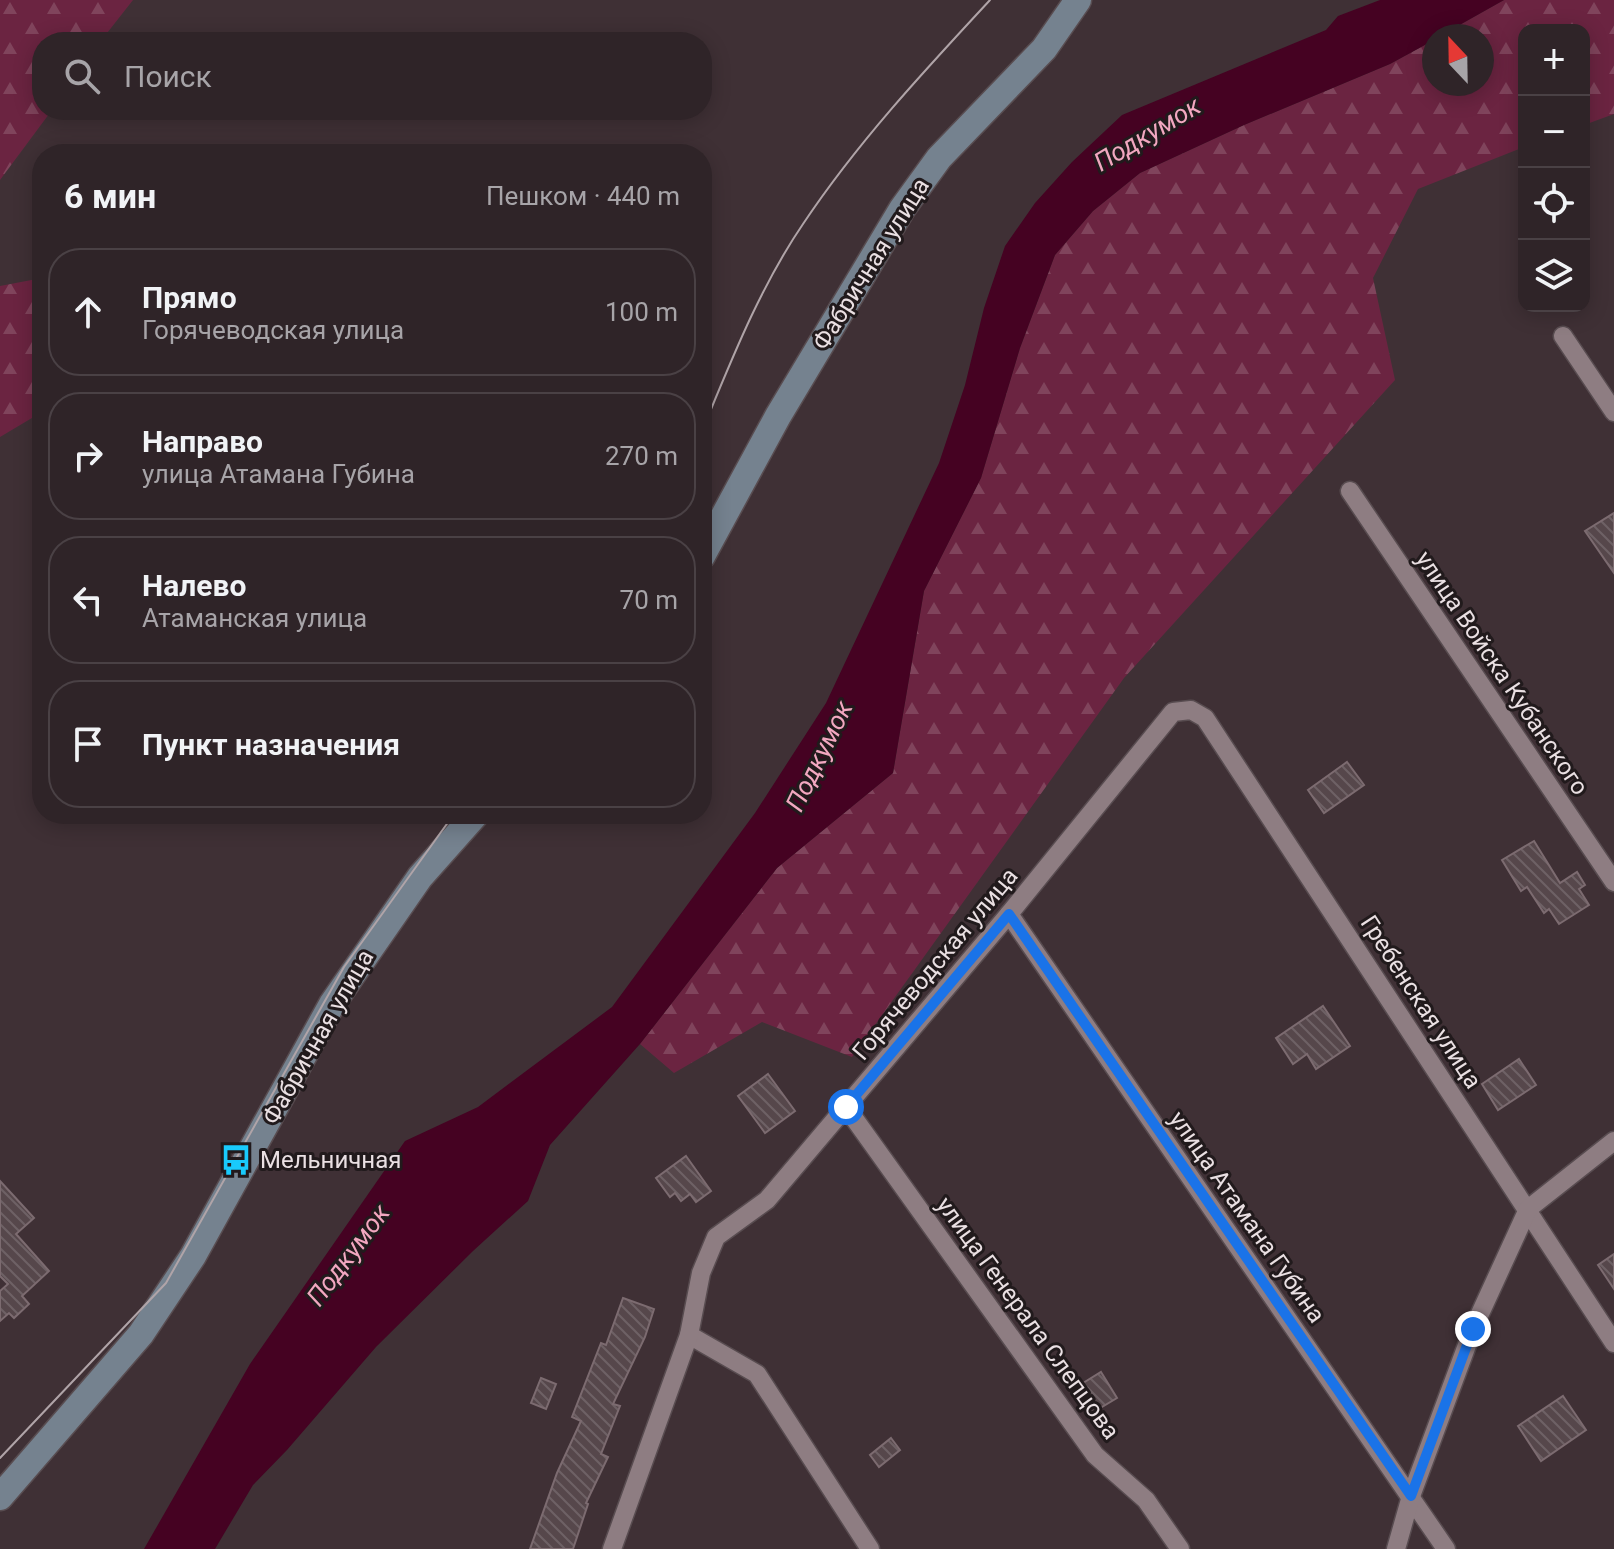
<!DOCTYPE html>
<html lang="ru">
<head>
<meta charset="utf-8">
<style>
	:root { --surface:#2f2428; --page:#372c30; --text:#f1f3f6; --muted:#a7a4a8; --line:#4a4145 }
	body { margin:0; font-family:Roboto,sans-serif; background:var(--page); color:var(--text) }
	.controls { position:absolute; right:24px; top:24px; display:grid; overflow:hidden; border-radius:16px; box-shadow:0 4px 20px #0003 }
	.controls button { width:72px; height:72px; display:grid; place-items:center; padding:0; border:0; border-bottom:2px solid var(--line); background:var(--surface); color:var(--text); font:40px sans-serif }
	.compass { position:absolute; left:1422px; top:24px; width:72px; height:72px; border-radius:50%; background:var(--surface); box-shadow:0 4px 20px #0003; rotate:338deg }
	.stop { position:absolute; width:24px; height:24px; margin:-18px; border:6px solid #1a73e8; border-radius:50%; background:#fff }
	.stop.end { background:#1a73e8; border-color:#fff; box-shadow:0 2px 8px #0008 }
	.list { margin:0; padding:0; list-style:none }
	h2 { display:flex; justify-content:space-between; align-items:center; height:104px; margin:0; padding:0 32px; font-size:34px }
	h2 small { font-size:26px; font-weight:400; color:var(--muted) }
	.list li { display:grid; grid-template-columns:52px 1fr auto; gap:24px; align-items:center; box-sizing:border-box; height:128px; margin:0 16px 16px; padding:0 16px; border:2px solid var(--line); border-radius:32px }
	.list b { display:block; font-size:30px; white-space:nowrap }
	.list p { margin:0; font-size:26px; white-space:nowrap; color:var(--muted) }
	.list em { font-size:26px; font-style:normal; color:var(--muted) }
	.icon { flex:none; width:44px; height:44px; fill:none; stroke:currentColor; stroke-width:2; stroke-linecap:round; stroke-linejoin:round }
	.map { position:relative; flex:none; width:1614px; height:1549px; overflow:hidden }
	.search { position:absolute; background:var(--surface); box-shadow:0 4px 20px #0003; left:32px; top:32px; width:680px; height:88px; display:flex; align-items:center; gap:20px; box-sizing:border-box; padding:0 28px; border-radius:32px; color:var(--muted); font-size:30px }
	.panel { position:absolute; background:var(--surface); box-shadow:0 4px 20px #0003; left:32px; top:144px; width:680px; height:680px; border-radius:32px }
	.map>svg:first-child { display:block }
</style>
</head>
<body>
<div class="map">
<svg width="1614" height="1549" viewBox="0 0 1614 1549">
	<defs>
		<pattern id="forest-firs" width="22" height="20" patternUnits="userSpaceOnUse" patternTransform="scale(2)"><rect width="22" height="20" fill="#6b2441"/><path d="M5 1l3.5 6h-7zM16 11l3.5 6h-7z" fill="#80445c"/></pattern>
		<pattern id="building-back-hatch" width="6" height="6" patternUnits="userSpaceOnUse" patternTransform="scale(2)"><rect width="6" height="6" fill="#56474b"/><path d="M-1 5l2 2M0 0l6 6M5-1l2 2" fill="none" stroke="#6e6165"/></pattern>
	</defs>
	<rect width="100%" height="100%" fill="#3f3035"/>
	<g fill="url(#forest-firs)">
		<polygon points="0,0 133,0 100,42 42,42 42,110 52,110 0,180"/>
		<polygon points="1504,0 1614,0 1614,114 1584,125 1584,30 1524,30 1524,147 1418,189 1373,278 1395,380 1124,678 852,1057 762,1022 674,1073 640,1044 777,868 893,773 924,591 981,478 1020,348 1055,255 1093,211 1140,173 1244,125 1390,64 1434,40 1434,84 1482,84 1482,36 1440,36"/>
		<polygon points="42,278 42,412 0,437 0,286"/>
	</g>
	<polygon fill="#450222" points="1380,0 1504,0 1440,36 1434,36 1434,40 1390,64 1244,125 1140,173 1093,211 1055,255 1020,348 981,478 924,591 893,773 777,868 640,1044 550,1145 528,1201 473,1251 376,1347 287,1450 253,1485 215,1549 144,1549 250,1364 405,1141 478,1107 612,1007 755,813 826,703 939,463 965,385 984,308 1005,246 1035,203 1072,162 1122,115 1326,30 1338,16"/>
	<g fill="url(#building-back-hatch)" stroke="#7c6b70" stroke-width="2">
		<polygon points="1614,513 1614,573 1585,531"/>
		<polygon points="1347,762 1364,785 1324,813 1308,790"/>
		<polygon points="1534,841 1560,883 1577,872 1585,885 1579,889 1589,905 1559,924 1549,909 1544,913 1527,887 1521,891 1502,860"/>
		<polygon points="1323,1006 1350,1046 1316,1069 1307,1054 1293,1064 1276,1038"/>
		<polygon points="1519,1059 1536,1085 1498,1110 1482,1084"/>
		<polygon points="768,1074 795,1111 765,1133 738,1096"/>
		<polygon points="686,1156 711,1191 696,1202 690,1194 681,1201 675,1193 670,1197 656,1178"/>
		<polygon points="0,1181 34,1218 16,1234 49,1271 22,1296 29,1304 14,1318 9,1313 0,1321 0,1291 8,1284 0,1276"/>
		<polygon points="1614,1254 1614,1289 1598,1265"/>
		<polygon points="623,1298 654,1309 645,1337 613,1404 620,1406 601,1454 608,1457 586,1503 588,1504 573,1549 530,1549 557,1473 581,1421 572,1417 601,1343 606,1345"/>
		<polygon points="1101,1372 1117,1398 1090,1414 1075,1388"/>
		<polygon points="541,1378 556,1384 546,1409 531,1403"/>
		<polygon points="1563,1396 1586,1430 1541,1461 1518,1426"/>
		<polygon points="891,1438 900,1450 879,1467 870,1455"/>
	</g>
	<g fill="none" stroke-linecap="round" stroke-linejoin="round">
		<defs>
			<g id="street">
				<polyline points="1563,336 1614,412"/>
				<polyline points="1350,491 1614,882"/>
				<polyline points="1009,914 1446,1549"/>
				<polyline points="846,1107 1095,1455 1146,1500 1180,1549"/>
				<polyline points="689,1335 757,1374 870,1549"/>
				<polyline points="612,1549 689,1335 701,1273 716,1237 767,1200 1009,914 1173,712 1191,710 1205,718 1614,1343"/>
				<polyline points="1396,1549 1411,1496 1473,1329 1528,1209 1614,1141"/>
			</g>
			<g id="secondary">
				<polyline points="702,556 778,416 902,209 939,158 1044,49 1078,0"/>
				<polyline points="0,1497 141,1334 193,1256 332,1004 420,877 476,814"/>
			</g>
		</defs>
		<use href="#street" stroke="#584c50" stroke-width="21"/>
		<use href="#secondary" stroke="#584c50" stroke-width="29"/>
		<use href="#street" stroke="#8e7d82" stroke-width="18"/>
		<use href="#secondary" stroke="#75828f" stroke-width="26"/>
		<g stroke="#b0a4a8" stroke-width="2">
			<path d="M702 431C731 361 760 287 803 224 857 143 924 71 990 0"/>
			<polyline points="0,1458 166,1283 344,967 454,814"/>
		</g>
	</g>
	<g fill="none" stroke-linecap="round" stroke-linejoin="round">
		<polyline stroke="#1a73e8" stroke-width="10" points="846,1107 1009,914 1411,1496 1473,1329"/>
	</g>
	<defs>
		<symbol id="bus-bare" viewBox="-9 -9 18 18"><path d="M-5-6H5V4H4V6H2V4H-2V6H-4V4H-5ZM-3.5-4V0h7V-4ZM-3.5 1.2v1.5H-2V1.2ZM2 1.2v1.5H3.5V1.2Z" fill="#19cafc" stroke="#211a1c" stroke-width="2.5" paint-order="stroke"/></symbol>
	</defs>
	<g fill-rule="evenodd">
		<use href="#bus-bare" x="214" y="1138" width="44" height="44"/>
	</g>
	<g text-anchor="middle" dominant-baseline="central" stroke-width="6" stroke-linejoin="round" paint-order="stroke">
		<g font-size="24" fill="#eae0e3" stroke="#211a1c">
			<text transform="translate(871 264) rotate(-58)">Фабричная улица</text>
			<text transform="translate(1502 673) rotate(56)">улица Войска Кубанского</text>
			<text transform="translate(935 964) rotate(-50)">Горячеводская улица</text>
			<text transform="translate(1421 1002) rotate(57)">Гребенская улица</text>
			<text transform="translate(318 1037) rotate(-60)">Фабричная улица</text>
			<text transform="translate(1247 1217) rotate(55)">улица Атамана Губина</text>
			<text transform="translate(1028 1318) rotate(54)">улица Генерала Слепцова</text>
		</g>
		<g font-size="24" fill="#eae0e3" stroke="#211a1c" text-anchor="start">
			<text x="260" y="1160">Мельничная</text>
		</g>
		<g font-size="26" font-style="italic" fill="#f2a7c0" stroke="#211a1c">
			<text transform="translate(1147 134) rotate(-31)">Подкумок</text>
			<text transform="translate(819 756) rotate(-64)">Подкумок</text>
			<text transform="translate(348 1255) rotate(-53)">Подкумок</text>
		</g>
	</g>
</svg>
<div class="controls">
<button>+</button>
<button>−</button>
<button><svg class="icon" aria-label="locate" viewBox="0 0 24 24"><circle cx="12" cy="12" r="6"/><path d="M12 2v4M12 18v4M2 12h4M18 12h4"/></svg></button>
<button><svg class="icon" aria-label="layers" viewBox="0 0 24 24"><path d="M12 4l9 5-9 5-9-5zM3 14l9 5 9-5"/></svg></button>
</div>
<svg class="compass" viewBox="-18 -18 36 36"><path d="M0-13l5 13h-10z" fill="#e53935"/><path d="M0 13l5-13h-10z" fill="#a7a4a8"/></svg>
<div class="stop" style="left:846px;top:1107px"></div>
<div class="stop end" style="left:1473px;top:1329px"></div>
<div class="search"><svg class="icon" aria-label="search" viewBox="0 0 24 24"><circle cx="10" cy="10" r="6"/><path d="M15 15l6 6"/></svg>Поиск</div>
<section class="panel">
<h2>6 мин<small>Пешком · 440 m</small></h2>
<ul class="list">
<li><svg class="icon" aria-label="ahead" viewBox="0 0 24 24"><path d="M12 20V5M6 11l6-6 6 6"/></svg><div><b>Прямо</b><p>Горячеводская улица</p></div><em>100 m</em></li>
<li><svg class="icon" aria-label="right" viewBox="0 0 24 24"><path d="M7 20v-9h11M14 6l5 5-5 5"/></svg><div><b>Направо</b><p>улица Атамана Губина</p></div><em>270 m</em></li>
<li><svg class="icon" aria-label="left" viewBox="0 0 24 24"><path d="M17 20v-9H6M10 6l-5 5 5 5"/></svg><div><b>Налево</b><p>Атаманская улица</p></div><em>70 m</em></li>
<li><svg class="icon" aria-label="arrive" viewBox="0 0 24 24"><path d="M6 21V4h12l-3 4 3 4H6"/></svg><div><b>Пункт назначения</b></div></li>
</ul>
</section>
</div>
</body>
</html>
